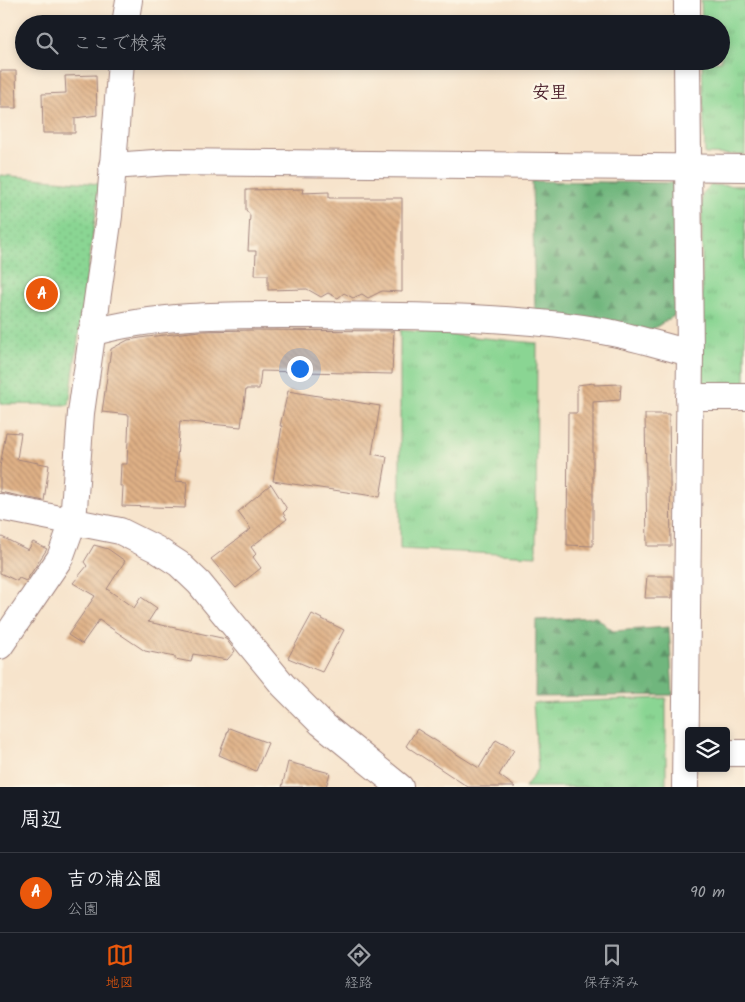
<!DOCTYPE html>
<html lang="ja">
<head>
<meta charset="utf-8">
<style>
	:root { --surface:#171b24; --page:#20242c; --text:#f1f3f6; --muted:#9ea1a6; --line:#363941; --accent:#ea580c }
	body { margin:0; font-family:Kalam,"Klee One",sans-serif; background:var(--page); color:var(--text) }
	.controls { position:absolute; right:15px; bottom:15px; display:grid; overflow:hidden; border-radius:5px; box-shadow:0 2px 8px #0003 }
	.controls button { width:45px; height:45px; display:grid; place-items:center; padding:0; border:0; border-bottom:1px solid var(--line); background:var(--surface); color:var(--text); font:25px sans-serif }
	.you { position:absolute; left:299px; top:368px; width:18px; height:18px; margin:-12px; border:4px solid #fff; border-radius:50%; background:#1a73e8; box-shadow:0 0 0 8px #1a73e833 }
	.badge { display:grid; place-items:center; width:32px; height:32px; border-radius:50%; background:var(--accent); color:#fff; font-size:16px; font-weight:700 }
	.pin { position:absolute; translate:-50% -50%; border:2px solid #fff; box-shadow:0 1px 5px #0006 }
	.list { margin:0; padding:0; list-style:none }
	h2 { display:flex; justify-content:space-between; align-items:center; height:65px; margin:0; padding:0 20px; font-size:21px }
	h2 small { font-size:16px; font-weight:400; color:var(--muted) }
	.list li { display:grid; grid-template-columns:32px 1fr auto; gap:15px; align-items:center; box-sizing:border-box; height:80px; padding:0 20px; border-top:1px solid var(--line) }
	.list b { display:block; font-size:19px; white-space:nowrap }
	.list p { margin:0; font-size:16px; white-space:nowrap; color:var(--muted) }
	.list em { font-size:16px; font-style:normal; color:var(--muted) }
	.icon { flex:none; width:28px; height:28px; fill:none; stroke:currentColor; stroke-width:2; stroke-linecap:round; stroke-linejoin:round }
	.map { position:relative; flex:none; width:745px; height:787px; overflow:hidden }
	.search { position:absolute; background:var(--surface); box-shadow:0 2px 8px #0003; left:15px; right:15px; top:15px; height:55px; display:flex; align-items:center; gap:12px; box-sizing:border-box; padding:0 18px; border-radius:28px; color:var(--muted); font-size:19px }
	.sheet { height:145px; background:var(--surface) }
	nav { display:flex; justify-content:space-around; align-items:center; box-sizing:border-box; height:70px; border-top:1px solid var(--line); background:var(--surface); font-size:14px; color:var(--muted) }
	nav a { display:grid; justify-items:center; gap:2px }
	nav .on { color:var(--accent) }
	.map>svg:first-child { display:block }
</style>
</head>
<body>
<div class="map">
<svg width="745" height="787" viewBox="0 0 745 787">
	<defs>
		<pattern id="grass-tufts" width="24" height="20" patternUnits="userSpaceOnUse" patternTransform="scale(1.25)"><rect width="24" height="20" fill="#8ad593"/><path d="M3 7l-1-3M5 7V3M7 7l1-3M15 17l-1-3M17 17v-4M19 17l1-3" fill="none" stroke="#79b67f"/></pattern>
		<pattern id="forest-firs" width="22" height="20" patternUnits="userSpaceOnUse" patternTransform="scale(1.25)"><rect width="22" height="20" fill="#6fb67d"/><path d="M5 1l3.5 6h-7zM16 11l3.5 6h-7z" fill="#5d9367"/></pattern>
		<pattern id="park-dots" width="8" height="8" patternUnits="userSpaceOnUse" patternTransform="scale(1.25)"><rect width="8" height="8" fill="#8ad593"/><path d="M2 2h.1M6 6h.1" fill="none" stroke="#79b67f" stroke-width="1.8" stroke-linecap="round"/></pattern>
		<pattern id="building-back-hatch" width="6" height="6" patternUnits="userSpaceOnUse" patternTransform="scale(1.25)"><rect width="6" height="6" fill="#dfb186"/><path d="M-1 5l2 2M0 0l6 6M5-1l2 2" fill="none" stroke="#b78f6e"/></pattern>
	</defs>
	<rect width="100%" height="100%" fill="#fcf5e5"/>
	<filter id="ink" filterUnits="userSpaceOnUse"><feTurbulence type="fractalNoise" baseFrequency=".02" numOctaves="2"/><feDisplacementMap in="SourceGraphic" scale="10" xChannelSelector="R" yChannelSelector="G"/><feConvolveMatrix kernelMatrix="1 2 1 2 8 2 1 2 1" color-interpolation-filters="sRGB"/></filter>
	<filter id="wash" filterUnits="userSpaceOnUse"><feTurbulence type="fractalNoise" baseFrequency=".0096" numOctaves="4" result="noise"/><feDisplacementMap in="SourceGraphic" scale="20" xChannelSelector="R" yChannelSelector="G"/><feGaussianBlur stdDeviation="1.12" result="paint"/><feColorMatrix in="noise" values="0 0 0 0 0 0 0 0 0 0 0 0 0 0 0 0 0 1.4 0 .05"/><feComposite in="paint" operator="in"/></filter>
	<g filter="url(#wash)">
		<rect width="100%" height="100%" fill="#f7e4cc"/>
		<g fill="url(#grass-tufts)" stroke="#6a7a5f">
			<polygon points="701,0 745,0 745,155 705,154 702,61 721,61 721,24 702,24"/>
			<polygon points="711,185 745,186 745,385 702,386 702,194"/>
			<polygon points="400,330 537,343 536,556 400,549"/>
			<polygon points="666,698 666,787 525,787 538,769 533,703"/>
		</g>
		<g fill="url(#forest-firs)" stroke="#5c6a54">
			<polygon points="532,181 676,183 674,316 648,332 535,312"/>
			<polygon points="596,617 613,631 669,627 673,695 535,697 536,620"/>
		</g>
		<polygon fill="url(#park-dots)" stroke="#6a7a5f" points="0,175 100,184 69,405 0,404"/>
		<g id="blocks">
			<g fill="url(#building-back-hatch)">
				<polygon points="0,71 16,71 17,108 0,108"/>
				<polygon points="96,75 97,115 75,118 75,133 43,133 42,94 66,93 65,76"/>
				<polygon points="303,189 302,193 329,192 329,198 402,198 402,292 382,291 368,298 362,294 353,298 344,293 338,298 328,293 321,297 307,289 268,290 268,275 255,275 256,251 248,251 250,215 246,210 246,190"/>
				<polygon points="253,330 394,331 392,374 261,371 259,389 246,389 241,427 180,421 175,481 187,482 185,508 122,506 123,486 120,486 121,464 127,464 129,415 102,412 111,349 128,340 147,337 200,331"/>
				<polygon points="594,383 594,385 621,384 620,400 593,402 593,546 567,545 568,413 577,413 577,385"/>
				<polygon points="288,391 380,406 372,454 387,457 380,497 273,481 282,426 280,426"/>
				<polygon points="645,414 669,414 671,546 647,546"/>
				<polygon points="6,432 21,433 17,459 49,465 44,501 0,492 0,467"/>
				<polygon points="271,484 287,509 283,513 287,519 251,547 256,554 253,557 261,568 236,588 211,559 251,529 238,512"/>
				<polygon points="0,536 28,550 33,542 47,549 26,581 19,578 17,581 0,573"/>
				<polygon points="94,545 108,549 125,561 107,589 134,608 141,597 157,608 148,622 226,639 235,651 227,660 193,654 191,662 175,659 175,657 145,651 99,620 82,644 68,635 95,596 73,583 87,566 84,562"/>
				<polygon points="647,576 672,576 672,598 645,598"/>
				<polygon points="312,614 344,630 322,672 288,658"/>
				<polygon points="229,728 268,743 256,771 219,755"/>
				<polygon points="417,729 479,768 496,740 514,750 499,775 515,787 468,787 406,746"/>
				<polygon points="288,762 330,773 326,787 282,787"/>
			</g>
		</g>
	</g>
	<g filter="url(#ink)">
		<use href="#blocks" fill-opacity="0" stroke="#a0827c" stroke-width="1"/>
		<g fill="none" stroke-linecap="round" stroke-linejoin="round">
			<defs>
				<g id="minor">
					<polyline points="687,0 687,24"/>
					<polyline points="125,24 129,0"/>
					<polyline points="112,166 169,162 745,168"/>
					<path d="M91 333C162 313 235 315 308 315 403 316 509 315 602 331 632 336 661 346 690 353"/>
					<polyline points="689,397 745,397"/>
					<polyline points="0,507 120,531 156,549 179,564 199,583 283,685 321,723 400,787"/>
					<polyline points="0,646 60,558 73,522 81,413 109,216 121,61"/>
					<polyline points="726,753 745,753"/>
					<polyline points="685,787 690,353 687,61"/>
				</g>
			</defs>
			<use href="#minor" stroke="#a0827c" stroke-width="28"/>
			<use href="#minor" stroke="#fff" stroke-width="26"/>
		</g>
	</g>
	<g text-anchor="middle" dominant-baseline="central" stroke-width="5" stroke-linejoin="round" paint-order="stroke">
		<g font-size="18" font-weight="bold" fill="#4a1f2b" stroke="#fcf5e5">
			<text x="550" y="93">安里</text>
		</g>
	</g>
</svg>
<div class="controls">
<button><svg class="icon" aria-label="layers" viewBox="0 0 24 24"><path d="M12 4l9 5-9 5-9-5zM3 14l9 5 9-5"/></svg></button>
</div>
<div class="you"></div>
<div class="pin badge" style="left:42px;top:294px">A</div>
<div class="search"><svg class="icon" aria-label="search" viewBox="0 0 24 24"><circle cx="10" cy="10" r="6"/><path d="M15 15l6 6"/></svg>ここで検索</div>
</div>
<section class="sheet">
<h2>周辺<small></small></h2>
<ul class="list">
<li><span class="badge">A</span><div><b>吉の浦公園</b><p>公園</p></div><em>90 m</em></li>
</ul>
</section>
<nav>
<a class="on"><svg class="icon" aria-label="map" viewBox="0 0 24 24"><path d="M3 6l6-2 6 2 6-2v14l-6 2-6-2-6 2zM9 4v14M15 6v14"/></svg>地図</a>
<a><svg class="icon" aria-label="directions" viewBox="0 0 24 24"><path d="M12 3l9 9-9 9-9-9zM9 14v-3h6M13 9l2 2-2 2"/></svg>経路</a>
<a><svg class="icon" aria-label="saved" viewBox="0 0 24 24"><path d="M7 4h10v16l-5-4-5 4z"/></svg>保存済み</a>
</nav>
</body>
</html>
